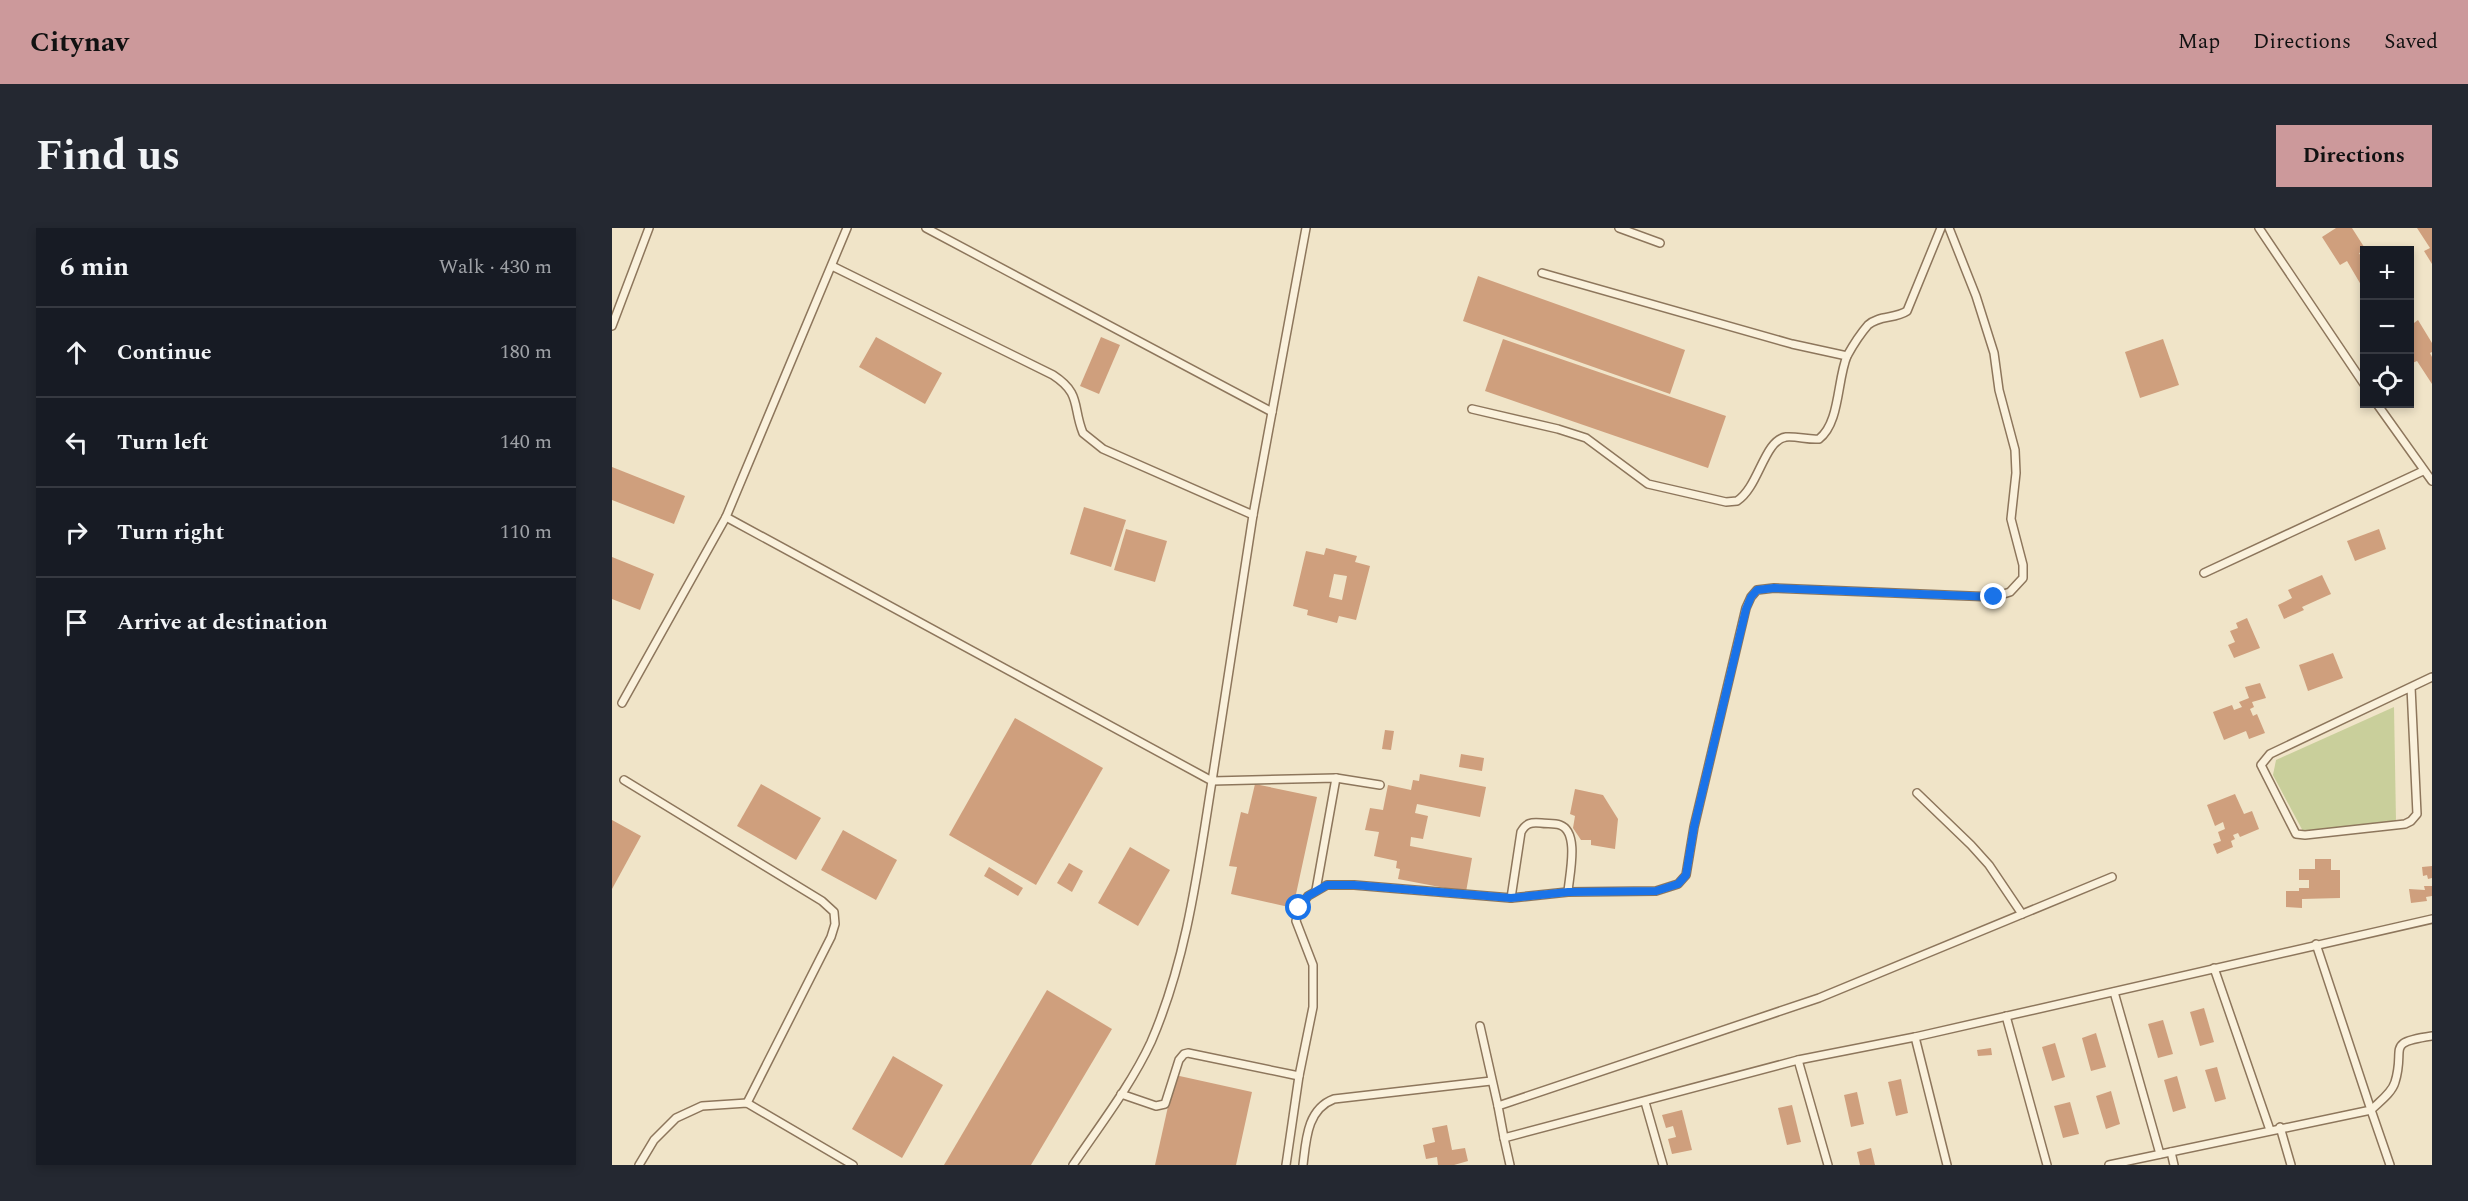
<!DOCTYPE html>
<html lang="en">
<head>
<meta charset="utf-8">
<style>
	:root { --surface:#171b24; --page:#242831; --text:#f1f3f6; --muted:#9ea1a6; --line:#363941; --accent:#cc999b }
	body { margin:0; font-family:Spectral,serif; background:var(--page); color:var(--text) }
	.controls { position:absolute; right:18px; top:18px; display:grid; overflow:hidden; border-radius:0px; box-shadow:0 3px 9px #0003 }
	.controls button { width:54px; height:54px; display:grid; place-items:center; padding:0; border:0; border-bottom:2px solid var(--line); background:var(--surface); color:var(--text); font:30px sans-serif }
	.stop { position:absolute; width:18px; height:18px; margin:-14px; border:4px solid #1a73e8; border-radius:50%; background:#fff }
	.stop.end { background:#1a73e8; border-color:#fff; box-shadow:0 2px 6px #0008 }
	.list { margin:0; padding:0; list-style:none }
	h2 { display:flex; justify-content:space-between; align-items:center; height:78px; margin:0; padding:0 24px; font-size:26px }
	h2 small { font-size:20px; font-weight:400; color:var(--muted) }
	.list li { display:grid; grid-template-columns:39px 1fr auto; gap:18px; align-items:center; box-sizing:border-box; height:90px; padding:0 24px; border-top:2px solid var(--line) }
	.list b { display:block; font-size:22px; white-space:nowrap }
	.list em { font-size:20px; font-style:normal; color:var(--muted) }
	.icon { flex:none; width:33px; height:33px; fill:none; stroke:currentColor; stroke-width:2; stroke-linecap:round; stroke-linejoin:round }
	.map { position:relative; flex:none; width:1820px; height:937px; overflow:hidden; border-radius:0px }
	header { display:flex; align-items:center; gap:36px; box-sizing:border-box; height:84px; padding:0 30px; background:var(--accent); color:#111 }
	header strong { font-size:28px }
	nav { display:flex; gap:33px; margin-inline-start:auto; font-size:21px }
	.intro { display:flex; align-items:center; justify-content:space-between; box-sizing:border-box; height:144px; padding:0 36px }
	h1 { margin:0; font-size:42px }
	.button { padding:15px 27px; border-radius:0px; background:var(--accent); color:#111; font-size:21px; font-weight:700 }
	main { display:flex; gap:36px; padding:0 36px }
	aside { flex:1; background:var(--surface); border-radius:0px; box-shadow:0 3px 9px #0003 }
	.map>svg:first-child { display:block }
</style>
</head>
<body>
<header>
<strong>Citynav</strong>
<nav><a>Map</a><a>Directions</a><a>Saved</a></nav>
</header>
<div class="intro"><h1>Find us</h1><a class="button">Directions</a></div>
<main>
<aside>
<h2>6 min<small>Walk · 430 m</small></h2>
<ul class="list">
<li><svg class="icon" aria-label="ahead" viewBox="0 0 24 24"><path d="M12 20V5M6 11l6-6 6 6"/></svg><div><b>Continue</b></div><em>180 m</em></li>
<li><svg class="icon" aria-label="left" viewBox="0 0 24 24"><path d="M17 20v-9H6M10 6l-5 5 5 5"/></svg><div><b>Turn left</b></div><em>140 m</em></li>
<li><svg class="icon" aria-label="right" viewBox="0 0 24 24"><path d="M7 20v-9h11M14 6l5 5-5 5"/></svg><div><b>Turn right</b></div><em>110 m</em></li>
<li><svg class="icon" aria-label="arrive" viewBox="0 0 24 24"><path d="M6 21V4h12l-3 4 3 4H6"/></svg><div><b>Arrive at destination</b></div></li>
</ul>
</aside>
<div class="map">
<svg width="1820" height="937" viewBox="0 0 1820 937">
	<rect width="100%" height="100%" fill="#f0e4c8"/>
	<polygon fill="#c9cf9b" points="1782,479 1784,593 1693,607 1661,547 1664,532"/>
	<g fill="#cf9f7d" fill-rule="evenodd">
		<polygon points="1724,0 1740,0 1754,22 1747,25 1752,34 1752,62 1735,33 1728,37 1710,9"/>
		<polygon points="1805,0 1820,0 1820,36 1812,23 1818,20"/>
		<polygon points="866,48 1073,122 1058,166 851,93"/>
		<polygon points="1806,92 1820,115 1820,124 1818,125 1820,129 1820,156 1805,133 1798,136 1798,98"/>
		<polygon points="264,109 330,145 313,176 247,139"/>
		<polygon points="489,109 508,117 487,166 468,158"/>
		<polygon points="891,111 1114,188 1096,240 873,163"/>
		<polygon points="1551,111 1567,157 1528,170 1513,124"/>
		<polygon points="0,239 73,268 62,296 0,272"/>
		<polygon points="472,279 514,292 499,339 458,326"/>
		<polygon points="514,301 555,313 543,354 502,342"/>
		<polygon points="1767,301 1774,321 1743,333 1735,313"/>
		<path d="M714 320 745 328 743 334 758 338 744 392 727 388 725 395 695 387 696 382 681 378 694 323 712 327ZM722 346 735 348 730 372 717 369Z"/>
		<polygon points="0,329 42,346 28,382 0,371"/>
		<polygon points="1710,347 1719,366 1690,379 1692,382 1672,391 1666,377 1680,370 1676,362"/>
		<polygon points="1635,390 1648,420 1622,430 1616,417 1623,414 1618,403 1626,400 1624,395"/>
		<polygon points="1721,425 1731,450 1696,463 1687,437"/>
		<polygon points="1648,455 1654,470 1640,474 1642,479 1638,481 1641,488 1645,486 1653,505 1637,511 1634,503 1612,512 1601,484 1620,477 1622,482 1630,479 1627,474 1637,470 1633,459"/>
		<polygon points="403,490 491,540 424,657 337,607"/>
		<polygon points="773,502 782,503 779,522 770,521"/>
		<polygon points="849,526 872,530 870,543 847,539"/>
		<polygon points="808,546 874,559 868,589 805,576 803,585 816,588 811,611 799,609 798,618 860,630 854,664 786,651 788,641 784,640 785,633 762,628 767,604 753,602 758,580 771,582 776,557 799,562 801,552 807,553"/>
		<polygon points="149,556 209,590 184,632 125,598"/>
		<polygon points="643,556 705,569 681,680 619,666 625,639 617,638 629,584 636,586"/>
		<polygon points="963,561 991,567 1006,591 1003,621 979,617 979,612 969,612 961,600 963,588 958,586"/>
		<polygon points="1623,566 1632,586 1640,583 1647,601 1628,609 1626,605 1621,607 1623,611 1619,613 1621,619 1605,626 1601,616 1609,613 1606,604 1613,601 1611,594 1603,598 1595,577"/>
		<polygon points="0,592 29,608 0,661"/>
		<polygon points="231,602 285,632 264,672 209,642"/>
		<polygon points="518,619 558,642 526,698 486,675"/>
		<polygon points="1703,631 1719,631 1719,642 1728,642 1728,670 1690,671 1690,680 1674,679 1674,663 1687,663 1687,660 1697,660 1697,652 1687,652 1687,641 1703,641"/>
		<polygon points="457,635 471,643 460,664 445,655"/>
		<polygon points="1820,638 1820,650 1816,651 1815,647 1811,648 1810,639"/>
		<polygon points="377,639 411,660 406,668 372,648"/>
		<polygon points="1812,658 1820,658 1820,668 1814,669 1815,673 1799,675 1797,661 1813,662"/>
		<polygon points="435,762 500,801 419,937 332,937"/>
		<polygon points="1592,780 1602,814 1588,818 1578,784"/>
		<polygon points="1551,792 1561,826 1546,830 1536,796"/>
		<polygon points="1484,805 1494,839 1479,843 1470,810"/>
		<polygon points="1443,815 1453,849 1440,853 1430,819"/>
		<polygon points="1379,820 1380,827 1366,828 1365,822"/>
		<polygon points="281,828 331,857 290,930 240,901"/>
		<polygon points="1605,839 1614,871 1603,874 1593,842"/>
		<polygon points="563,847 640,864 624,937 543,937"/>
		<polygon points="1565,848 1574,880 1561,884 1552,852"/>
		<polygon points="1289,851 1296,885 1284,888 1276,854"/>
		<polygon points="1499,863 1508,896 1494,901 1484,868"/>
		<polygon points="1245,864 1252,896 1239,899 1232,867"/>
		<polygon points="1458,874 1467,906 1451,910 1442,878"/>
		<polygon points="1180,877 1189,914 1175,917 1166,880"/>
		<polygon points="1070,882 1080,922 1060,926 1056,911 1064,909 1061,898 1054,900 1050,887"/>
		<polygon points="835,897 840,922 853,920 856,933 842,937 826,937 825,929 814,931 811,917 823,914 820,900"/>
		<polygon points="1259,920 1263,937 1248,937 1245,924"/>
	</g>
	<g fill="none" stroke-linecap="round" stroke-linejoin="round">
		<defs>
			<g id="service">
				<polyline points="314,0 660,184"/>
				<polyline points="1007,0 1048,15"/>
				<polyline points="1647,0 1752,156"/>
				<path d="M220 38 441 147C470 166 460 178 471 205L491 221 641 287 600 553 724 550 768 557"/>
				<polyline points="930,45 1180,116 1235,128"/>
				<polyline points="0,98 37,0"/>
				<polyline points="1765,176 1820,253"/>
				<path d="M860 181 946 201 974 210 1036 256 1114 274 1125 273C1147 259 1152 212 1174 209 1185 208 1196 212 1207 211 1228 195 1225 152 1235 128 1240 119 1249 105 1256 97 1267 87 1283 91 1295 83L1329 0"/>
				<polyline points="641,287 694,0"/>
				<path d="M114 289 600 553C586 641 575 731 539 814 519 857 488 897 461 937"/>
				<polyline points="1592,345 1811,243"/>
				<polyline points="1799,459 1805,586 1799,593 1793,596 1693,607 1684,606 1649,537 1658,526 1820,449"/>
				<polyline points="10,475 114,289 235,0"/>
				<polyline points="12,552 210,673 222,684 223,696 219,709 135,875"/>
				<polyline points="1305,565 1359,617 1377,637 1410,686"/>
				<polyline points="704,662 724,550"/>
				<path d="M899 670 909 604C914 595 919 594 929 595 935 596 942 595 948 597 968 604 957 648 956 664"/>
				<polyline points="1602,740 1658,902"/>
				<polyline points="1502,764 1548,926"/>
				<polyline points="1394,788 1435,937"/>
				<polyline points="868,798 886,878"/>
				<polyline points="1303,809 1335,937"/>
				<polyline points="1186,832 1216,937"/>
				<polyline points="509,866 544,878 553,876 567,832 572,826 576,825 687,848"/>
				<polyline points="1033,874 1051,937"/>
				<polyline points="1668,899 1679,937"/>
				<polyline points="892,910 886,878 1207,770 1500,649"/>
				<polyline points="1559,924 1562,937"/>
				<polyline points="27,937 42,912 64,890 90,878 135,875 241,937"/>
				<polyline points="674,937 687,848 701,779 701,737 684,693 687,680 696,668 715,657 742,657 899,670 956,664 1044,663 1066,656 1074,647 1082,599 1134,380 1139,369 1145,362 1162,360 1382,369 1398,364 1411,350 1411,337 1399,291 1404,245 1403,222 1387,162 1382,125 1364,68 1337,0"/>
				<path d="M691 937C694 912 695 881 722 871L879 853"/>
				<polyline points="898,937 892,910 1186,832 1303,809 1820,691"/>
				<polyline points="1497,937 1759,882 1704,716"/>
				<path d="M1778 937 1759 882C1767 874 1780 865 1783 854 1794 819 1772 815 1820 808"/>
			</g>
		</defs>
		<use href="#service" stroke="#8d765c" stroke-width="10"/>
		<use href="#service" stroke="#faf1dc" stroke-width="7"/>
	</g>
	<g fill="none" stroke-linecap="round" stroke-linejoin="round">
		<polyline stroke="#1a73e8" stroke-width="8" points="687,680 696,668 715,657 742,657 899,670 956,664 1044,663 1066,656 1074,647 1082,599 1134,381 1139,369 1145,362 1162,360 1382,369"/>
	</g>
</svg>
<div class="controls">
<button>+</button>
<button>−</button>
<button><svg class="icon" aria-label="locate" viewBox="0 0 24 24"><circle cx="12" cy="12" r="6"/><path d="M12 2v4M12 18v4M2 12h4M18 12h4"/></svg></button>
</div>
<div class="stop" style="left:687px;top:680px"></div>
<div class="stop end" style="left:1382px;top:369px"></div>
</div>
</main>
</body>
</html>
